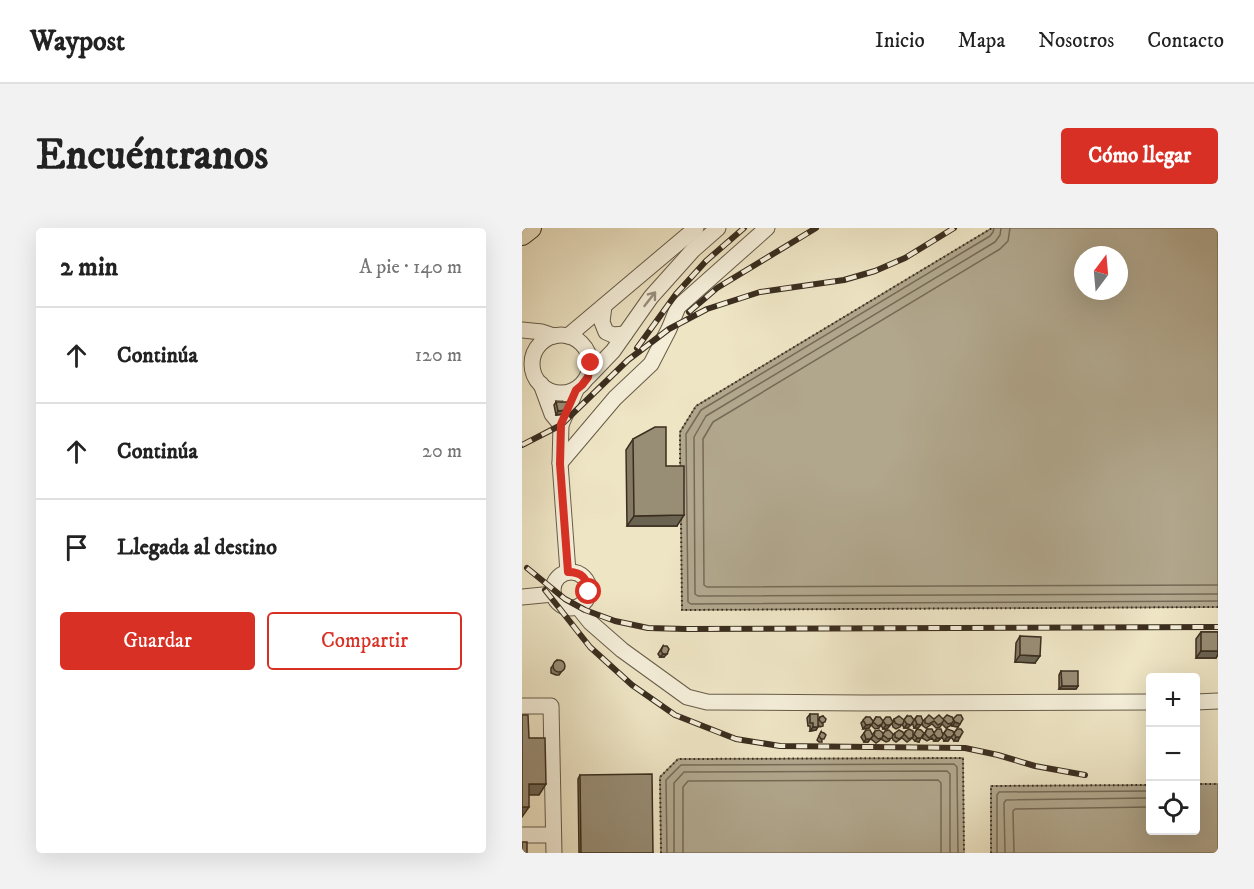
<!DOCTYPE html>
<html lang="es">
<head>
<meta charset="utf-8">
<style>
	:root { --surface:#fff; --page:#f2f2f2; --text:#222; --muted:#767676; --line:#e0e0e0; --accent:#d93025 }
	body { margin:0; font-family:"IM FELL DW Pica",serif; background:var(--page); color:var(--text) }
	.controls { position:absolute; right:18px; bottom:18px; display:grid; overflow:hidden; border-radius:6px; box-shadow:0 6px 24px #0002 }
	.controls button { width:54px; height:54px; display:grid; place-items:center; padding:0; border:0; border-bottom:2px solid var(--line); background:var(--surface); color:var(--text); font:30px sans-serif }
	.compass { position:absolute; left:552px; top:18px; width:54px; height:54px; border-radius:50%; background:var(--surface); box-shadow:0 6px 24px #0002; rotate:16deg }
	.stop { position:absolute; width:18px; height:18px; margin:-14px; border:4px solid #d93025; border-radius:50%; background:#fff }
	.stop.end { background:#d93025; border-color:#fff; box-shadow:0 2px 6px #0008 }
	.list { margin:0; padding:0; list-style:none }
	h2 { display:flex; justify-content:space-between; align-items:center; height:78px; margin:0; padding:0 24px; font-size:26px }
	h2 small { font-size:20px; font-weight:400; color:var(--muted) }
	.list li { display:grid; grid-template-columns:39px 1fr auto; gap:18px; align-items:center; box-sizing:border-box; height:96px; padding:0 24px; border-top:2px solid var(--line) }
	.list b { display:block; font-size:22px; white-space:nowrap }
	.list em { font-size:20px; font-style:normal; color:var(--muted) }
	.actions { display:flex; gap:12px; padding:18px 24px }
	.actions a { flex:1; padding:14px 0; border:2px solid var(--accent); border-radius:6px; text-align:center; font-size:21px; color:var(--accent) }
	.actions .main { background:var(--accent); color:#fff }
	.icon { flex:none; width:33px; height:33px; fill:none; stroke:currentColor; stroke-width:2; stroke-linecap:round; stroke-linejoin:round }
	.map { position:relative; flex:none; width:696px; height:625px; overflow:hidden; border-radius:6px }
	header { display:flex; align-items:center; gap:36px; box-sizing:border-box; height:84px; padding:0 30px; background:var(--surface); border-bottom:2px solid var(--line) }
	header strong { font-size:28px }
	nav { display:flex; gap:33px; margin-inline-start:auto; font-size:21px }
	.intro { display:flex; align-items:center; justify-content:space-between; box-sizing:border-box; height:144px; padding:0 36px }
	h1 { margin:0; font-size:42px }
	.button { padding:15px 27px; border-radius:6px; background:var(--accent); color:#fff; font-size:21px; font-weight:700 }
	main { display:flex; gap:36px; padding:0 36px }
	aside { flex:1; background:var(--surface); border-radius:6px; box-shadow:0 6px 24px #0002 }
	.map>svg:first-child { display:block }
</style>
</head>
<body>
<header>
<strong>Waypost</strong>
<nav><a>Inicio</a><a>Mapa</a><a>Nosotros</a><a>Contacto</a></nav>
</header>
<div class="intro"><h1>Encuéntranos</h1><a class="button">Cómo llegar</a></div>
<main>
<aside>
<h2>2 min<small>A pie · 140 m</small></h2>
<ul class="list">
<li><svg class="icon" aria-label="ahead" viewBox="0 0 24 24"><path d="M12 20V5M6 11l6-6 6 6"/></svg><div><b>Continúa</b></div><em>120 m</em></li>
<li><svg class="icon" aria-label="ahead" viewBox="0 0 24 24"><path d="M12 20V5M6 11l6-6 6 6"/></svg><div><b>Continúa</b></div><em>20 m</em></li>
<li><svg class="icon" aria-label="arrive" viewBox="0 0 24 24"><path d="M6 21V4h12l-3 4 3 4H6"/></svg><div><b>Llegada al destino</b></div></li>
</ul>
<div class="actions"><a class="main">Guardar</a><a>Compartir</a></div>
</aside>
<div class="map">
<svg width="696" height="625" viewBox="0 0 696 625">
	<rect width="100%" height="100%" fill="#eee5c5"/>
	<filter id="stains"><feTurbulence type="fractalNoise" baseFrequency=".00333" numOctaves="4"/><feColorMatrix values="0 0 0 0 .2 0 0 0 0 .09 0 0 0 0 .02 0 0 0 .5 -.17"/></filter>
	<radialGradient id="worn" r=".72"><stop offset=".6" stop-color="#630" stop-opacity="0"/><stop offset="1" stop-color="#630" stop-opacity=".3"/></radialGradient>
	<g fill="#b1a78d" stroke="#827761" stroke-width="1.5" fill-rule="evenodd">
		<path d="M470 0H696V379L160 382 158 204 174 178ZM561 27H597V63H561Z"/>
		<polygon points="441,530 442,625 139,625 138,549 156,531"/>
		<polygon points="674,556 696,556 696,625 469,625 469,558 628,557 628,602 674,602"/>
	</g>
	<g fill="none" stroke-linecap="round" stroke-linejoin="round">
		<g stroke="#766a56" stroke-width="1.5">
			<polyline points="472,0 471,4 468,8 179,182 164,206 166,374 169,376 696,373"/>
			<polyline points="479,0 478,7 473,14 184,188 172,209 173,366 176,368 696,366"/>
			<polyline points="488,0 486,13 478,21 191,194 181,211 182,357 185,359 696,357"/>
			<polyline points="145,625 144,552 159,537 432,536 435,539 436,625"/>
			<polyline points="152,625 152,555 162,544 425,543 428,546 428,625"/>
			<polyline points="161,625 161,559 166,553 416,552 419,555 419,625"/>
			<polyline points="475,625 475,567 477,564 628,563"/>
			<polyline points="483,625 482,575 484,572 628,570"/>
			<polyline points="492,625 491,583 493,581 628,579"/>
		</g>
		<defs>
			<g id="minor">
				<polyline points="82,78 80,94 84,104 91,107 103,106"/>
				<polyline points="0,102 20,104 32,108"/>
				<circle cx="39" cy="136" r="29"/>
				<polyline points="46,108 174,0"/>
				<polyline points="66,149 91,123 129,69 171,22 196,0"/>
				<polyline points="19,156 30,186 39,197"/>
				<polyline points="38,235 93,170 129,136 147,101 156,79 245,0"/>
				<polyline points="46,344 38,235 39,197 54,162"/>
				<circle cx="49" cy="362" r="18"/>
				<polyline points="0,369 31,366"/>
				<polyline points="56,379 68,394 100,422 165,469 185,474 343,475 628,474"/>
				<polyline points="674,474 696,473"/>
				<polyline points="0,478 29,478 32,625"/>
				<polyline points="0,607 31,607"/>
			</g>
			<polyline id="major" points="0,7 9,0"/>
		</defs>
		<use href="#minor" stroke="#685c48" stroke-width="17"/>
		<use href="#major" stroke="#3b2e1f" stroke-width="22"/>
		<g stroke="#3b2e1f" stroke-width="2" stroke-dasharray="1.5 3" stroke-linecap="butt">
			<polyline points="158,240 158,204 174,178 470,0"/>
			<polyline points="159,291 160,382 696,379"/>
			<polyline points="674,556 696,556"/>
			<polyline points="139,625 138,549 156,531 441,530 442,625"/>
			<polyline points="469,625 469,558 628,557"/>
		</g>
		<use href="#minor" stroke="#f4eed9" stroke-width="15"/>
		<use href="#major" stroke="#eee5c5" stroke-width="20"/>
		<defs>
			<g id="rail">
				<polyline points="167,84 195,60 294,0"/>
				<polyline points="115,120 154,66 184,33 222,0"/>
				<polyline points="0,217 39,197 106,132 147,101 185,81 238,64 322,52 353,43 383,30 432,0"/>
				<polyline points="5,340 43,371 63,382 93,393 126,400 164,401 696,399"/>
				<polyline points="23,362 68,419 110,457 153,487 214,511 258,518 443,520 476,527 513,538 563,547"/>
			</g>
		</defs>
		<use href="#rail" stroke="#3b2e1f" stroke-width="6"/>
		<use href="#rail" stroke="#f4eed9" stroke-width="4" stroke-dasharray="11" stroke-linecap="butt"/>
	</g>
	<g fill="#837965" stroke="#3b2e1f" stroke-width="1.5">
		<polygon points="34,174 43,186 34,187 32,177"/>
		<polygon points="111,211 144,238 155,298 105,298 104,222"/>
		<polygon points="679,404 696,404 696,426 694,430 674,430 674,411"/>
		<polygon points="498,408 513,435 493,434 494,415"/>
		<polygon points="141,418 142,429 138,429 136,426"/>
		<polygon points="35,432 40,443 37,447 34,447 29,445 29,440"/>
		<polygon points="539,443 556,458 554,461 537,461 537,447"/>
		<polygon points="288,486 296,492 298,489 301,488 301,498 298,499 296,497 294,502 288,503 288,498 286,498 285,490"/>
		<polygon points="385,488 386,500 382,500 380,496 378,499 374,501 371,499 370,495 365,501 361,501 359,497 357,500 353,501 349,497 354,489 361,493 371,494 372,491 382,492"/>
		<polygon points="395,488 401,493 403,491 421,491 430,489 436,499 430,498 429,496 428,498 424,500 420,496 418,499 414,500 410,496 404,500 401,498 400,495 396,500 392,500 390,494"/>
		<polygon points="344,489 347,500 341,501 339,495"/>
		<polygon points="395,501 397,514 393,513 390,510 388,512 385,514 380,510 374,514 371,512 370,508 367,513 364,514 359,511 357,513 354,515 349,511 350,509 346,514 342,514 339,509 344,502 350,507 353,503 370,508 373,505 381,506 384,503 391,508"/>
		<polygon points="405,501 412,505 421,506 425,501 432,505 435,501 436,513 432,513 429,509 426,513 422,513 420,509 416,513 412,513 410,510 405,513 400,510"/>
		<polygon points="299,504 300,514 297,514 295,512"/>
		<polygon points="58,547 131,625 57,625 56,551"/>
	</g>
	<g fill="#6a6352" stroke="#3b2e1f" stroke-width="1.5">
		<polygon points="45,182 43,186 34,187 36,183"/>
		<polygon points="162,287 155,298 105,298 112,288"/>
		<polygon points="679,423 696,423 696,426 694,430 674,430"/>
		<polygon points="141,426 145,426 142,429 138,429"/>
		<polygon points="498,427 518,428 513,435 493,434"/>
		<polygon points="540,458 556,458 554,461 537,461"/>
		<polygon points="371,494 365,501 361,501 364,497"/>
		<polygon points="433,494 438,496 436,499 430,498"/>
		<polygon points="350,496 347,500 341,501 344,497"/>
		<polygon points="385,496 389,497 386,500 382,500"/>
		<polygon points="395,496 399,497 396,500 392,500"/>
		<polygon points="291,499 296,499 294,502 288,503"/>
		<polygon points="425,509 429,509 426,513 422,513"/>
		<polygon points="434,509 438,509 436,513 432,513"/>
		<polygon points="395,510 399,510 397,514 393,513"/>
		<polygon points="415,510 419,510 416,513 412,513"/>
		<polygon points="344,511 348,511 346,514 342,514"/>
		<polygon points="7,556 24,556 17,567 0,567"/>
		<polygon points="0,579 7,579 0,589"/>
	</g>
	<g fill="#988d75" stroke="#3b2e1f" stroke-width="1.5">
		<polygon points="34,174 47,174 45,182 36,183"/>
		<polygon points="133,199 144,199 144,238 162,238 162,287 112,288 111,211"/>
		<rect x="679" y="404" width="17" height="19"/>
		<polygon points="498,408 519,409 518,428 498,427"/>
		<polygon points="141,418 145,418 147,421 145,426 141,426 139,423"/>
		<circle cx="37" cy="438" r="6"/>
		<polygon points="539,443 556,443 556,458 540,458"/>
		<polygon points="288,486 296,486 296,499 291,499 291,495 288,495"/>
		<polygon points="0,487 6,487 7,510 23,510 24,556 7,556 7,579 0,579"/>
		<polygon points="407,487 412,491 417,487 421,491 425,487 430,489 432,492 430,495 426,496 422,492 420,495 416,497 412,493 407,496 403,495 403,491"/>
		<polygon points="435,487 439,487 441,491 438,496 433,494 431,491"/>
		<polygon points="301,488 304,491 303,494 300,495 297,492 298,489"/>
		<polygon points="377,488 382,492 381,496 377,497 373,495 372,491"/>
		<polygon points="385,488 389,488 392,492 389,497 385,496 382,492"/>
		<polygon points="395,488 399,488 401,493 399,497 395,496 393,491"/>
		<polygon points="344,489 348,489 351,493 350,496 344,497 341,492"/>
		<polygon points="354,489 358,489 361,493 364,489 368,489 371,494 368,497 364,497 361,493 360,496 356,498 351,494"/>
		<polygon points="387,501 391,503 391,509 387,511 382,506 384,503"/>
		<polygon points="395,501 399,502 402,505 399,510 395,510 392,506"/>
		<polygon points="405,501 410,501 412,505 415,501 419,501 421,507 419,510 415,510 412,506 407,510 403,506"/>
		<polygon points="425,501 431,503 432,506 429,509 425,509 422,505"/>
		<polygon points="435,501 439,501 441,504 438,509 434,509 432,505"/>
		<polygon points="344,502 348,502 351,508 348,511 344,511 342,505"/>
		<polygon points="357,502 360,504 361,506 363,503 367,502 371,506 370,510 366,511 361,507 360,510 356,511 352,507 353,503"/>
		<polygon points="377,502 381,504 382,507 377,511 373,509 373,505"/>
		<polygon points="299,504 302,505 304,507 302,511 299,511 297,508"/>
		<polygon points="130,546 131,625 59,625 58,547"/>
		<rect x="0" y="614" width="5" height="11"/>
	</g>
	<defs><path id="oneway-shaft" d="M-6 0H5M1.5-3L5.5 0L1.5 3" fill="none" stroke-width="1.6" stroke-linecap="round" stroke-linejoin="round" transform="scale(1.5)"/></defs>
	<use stroke="#988e7c" href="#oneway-shaft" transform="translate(128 71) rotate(-52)"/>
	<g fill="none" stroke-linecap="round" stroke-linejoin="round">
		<path stroke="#d93025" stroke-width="8" d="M67 364C65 350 60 344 46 344L38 236 39 196 54 162 60 157 66 149 69 135"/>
	</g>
	<rect width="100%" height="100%" filter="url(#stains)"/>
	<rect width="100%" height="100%" fill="url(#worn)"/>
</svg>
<div class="controls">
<button>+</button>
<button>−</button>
<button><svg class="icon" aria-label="locate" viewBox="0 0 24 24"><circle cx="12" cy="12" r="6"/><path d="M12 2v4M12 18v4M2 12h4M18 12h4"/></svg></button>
</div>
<svg class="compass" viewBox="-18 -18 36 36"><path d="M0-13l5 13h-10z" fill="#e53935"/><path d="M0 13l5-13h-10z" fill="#767676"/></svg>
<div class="stop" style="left:67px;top:364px"></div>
<div class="stop end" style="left:69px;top:135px"></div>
</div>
</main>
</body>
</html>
